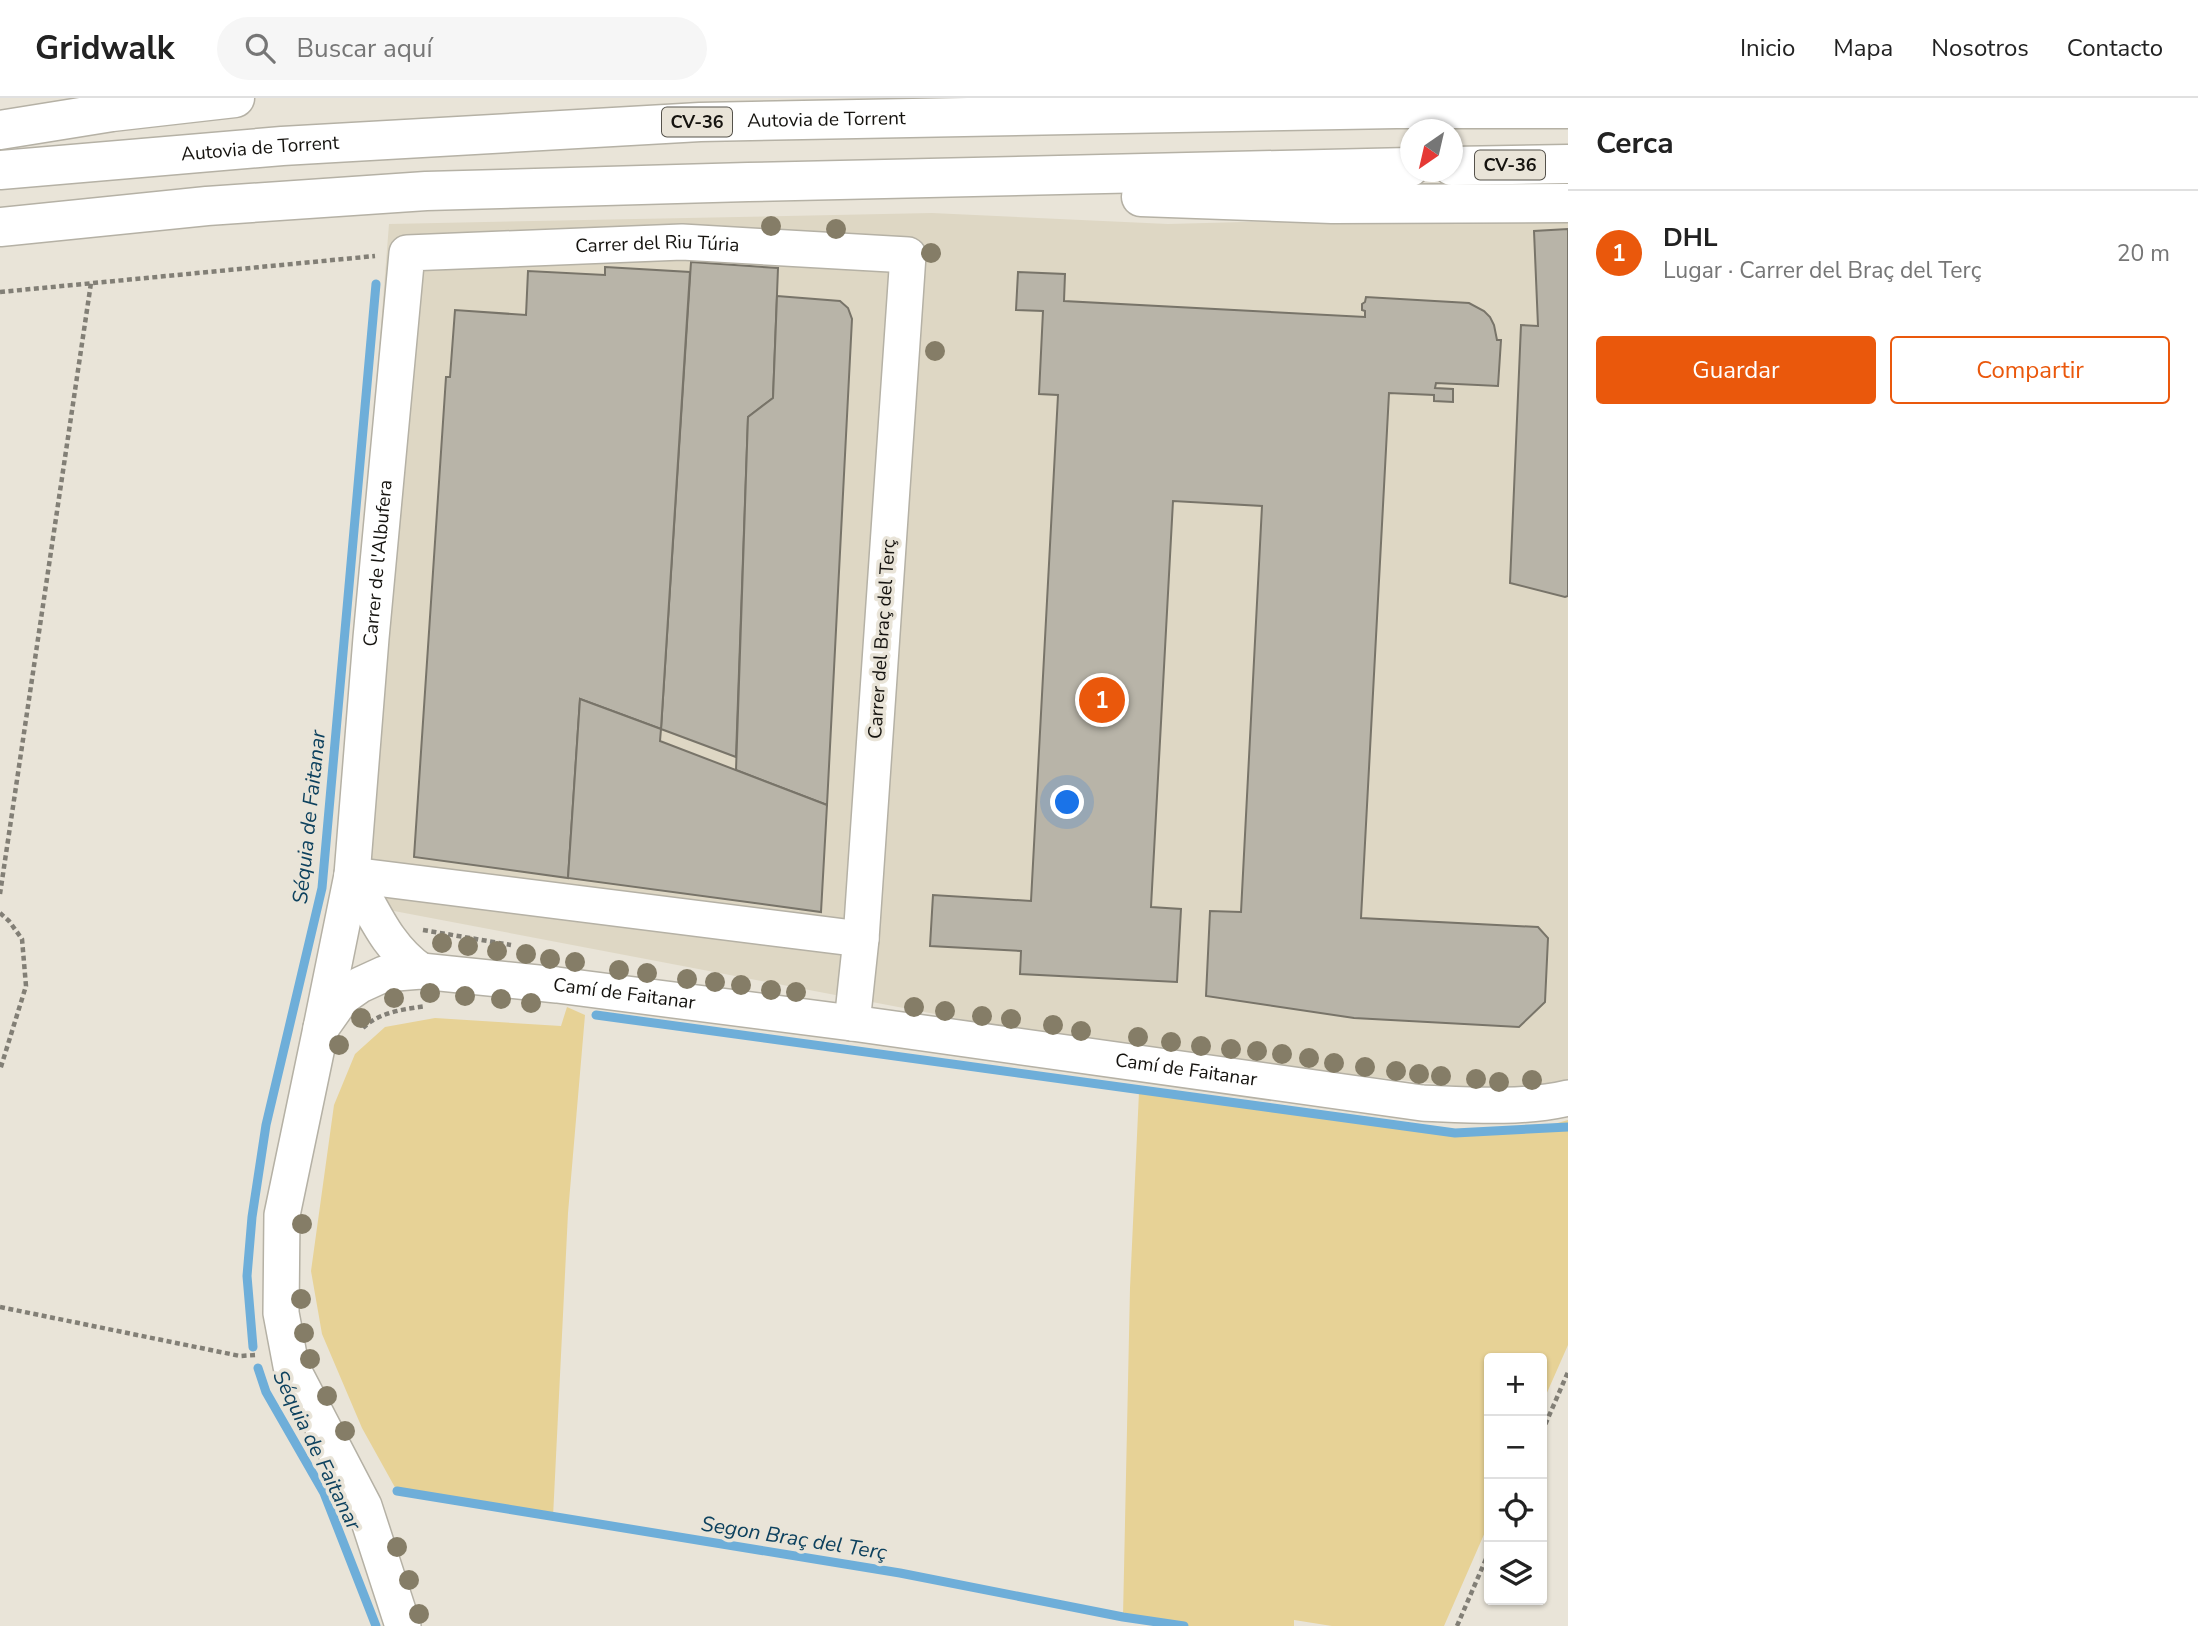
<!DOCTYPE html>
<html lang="es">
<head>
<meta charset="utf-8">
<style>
	:root { --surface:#fff; --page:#f6f6f6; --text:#222; --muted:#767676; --line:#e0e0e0; --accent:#ea580c }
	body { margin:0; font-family:"Nunito Sans",sans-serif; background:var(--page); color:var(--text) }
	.controls { position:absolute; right:21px; bottom:21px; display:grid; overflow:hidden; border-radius:7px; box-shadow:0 2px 5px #0004 }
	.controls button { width:63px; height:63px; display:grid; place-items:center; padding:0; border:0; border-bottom:2px solid var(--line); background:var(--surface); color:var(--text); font:35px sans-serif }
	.compass { position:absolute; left:1400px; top:21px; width:63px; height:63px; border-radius:50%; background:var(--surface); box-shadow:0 2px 5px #0004; rotate:214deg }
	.you { position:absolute; left:1068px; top:705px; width:24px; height:24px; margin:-18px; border:5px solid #fff; border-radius:50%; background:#1a73e8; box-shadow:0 0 0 10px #1a73e833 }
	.badge { display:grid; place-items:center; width:46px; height:46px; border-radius:50%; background:var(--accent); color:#fff; font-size:23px; font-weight:700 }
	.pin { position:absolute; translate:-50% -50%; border:4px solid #fff; box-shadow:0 2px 7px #0006 }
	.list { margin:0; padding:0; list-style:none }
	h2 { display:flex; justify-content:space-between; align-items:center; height:91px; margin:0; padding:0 28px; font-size:30px }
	h2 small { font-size:23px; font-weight:400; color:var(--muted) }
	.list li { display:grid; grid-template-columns:46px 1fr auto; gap:21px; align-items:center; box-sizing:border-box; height:126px; padding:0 28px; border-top:2px solid var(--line) }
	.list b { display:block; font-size:26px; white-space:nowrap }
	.list p { margin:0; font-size:23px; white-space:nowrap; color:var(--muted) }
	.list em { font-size:23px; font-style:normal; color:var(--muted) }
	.actions { display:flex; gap:14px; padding:21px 28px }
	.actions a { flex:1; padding:16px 0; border:2px solid var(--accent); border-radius:7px; text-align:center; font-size:24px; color:var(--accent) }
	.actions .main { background:var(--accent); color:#fff }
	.icon { flex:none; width:38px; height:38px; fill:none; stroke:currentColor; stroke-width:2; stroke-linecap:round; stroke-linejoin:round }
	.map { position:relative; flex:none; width:1568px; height:1528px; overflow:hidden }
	header { display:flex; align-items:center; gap:42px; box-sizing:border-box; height:98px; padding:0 35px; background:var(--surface); border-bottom:2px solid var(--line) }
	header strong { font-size:33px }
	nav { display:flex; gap:38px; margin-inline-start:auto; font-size:24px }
	.search { width:490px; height:63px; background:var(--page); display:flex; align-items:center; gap:18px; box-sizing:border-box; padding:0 24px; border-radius:38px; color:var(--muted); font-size:26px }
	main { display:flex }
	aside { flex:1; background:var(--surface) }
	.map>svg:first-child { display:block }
</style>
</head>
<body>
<header>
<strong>Gridwalk</strong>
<div class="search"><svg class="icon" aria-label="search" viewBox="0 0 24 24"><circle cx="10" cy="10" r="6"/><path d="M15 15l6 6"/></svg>Buscar aquí</div>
<nav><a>Inicio</a><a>Mapa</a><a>Nosotros</a><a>Contacto</a></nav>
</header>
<main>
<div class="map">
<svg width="1568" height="1528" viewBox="0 0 1568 1528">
	<rect width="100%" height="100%" fill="#e9e4d8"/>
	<polygon fill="#ded7c4" points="932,115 1168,126 1568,115 1568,983 1493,992 1124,952 336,802 389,126"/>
	<g fill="#e7d296">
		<polygon points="567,909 585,917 568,1115 553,1419 397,1393 362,1330 322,1236 311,1173 334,1007 355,956 385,929 435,920 561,928"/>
		<polygon points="1139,994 1428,1034 1526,1034 1568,1022 1568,1247 1542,1306 1542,1260 1489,1260 1489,1425 1444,1528 1332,1528 1294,1522 1294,1528 1184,1528 1123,1519 1130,1190"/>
	</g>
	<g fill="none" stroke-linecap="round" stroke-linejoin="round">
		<g stroke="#6eaed9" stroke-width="9">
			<polyline points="596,917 1455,1035 1568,1029"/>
			<polyline points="253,1249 247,1178 252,1119 266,1027 322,790 376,186"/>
			<polyline points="258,1270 266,1294 324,1395 376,1528"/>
			<polyline points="397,1393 900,1475 1123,1519 1184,1528"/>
		</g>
	</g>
	<g fill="#b8b4a8" stroke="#787469" stroke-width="2">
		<polygon points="1568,131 1568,498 1565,499 1510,485 1521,227 1538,228 1534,133"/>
		<polygon points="691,164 778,170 773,300 748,319 736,659 661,631"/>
		<polygon points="605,169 690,174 661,631 580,601 568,780 414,759 446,279 450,279 455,212 526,217 528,173 605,177"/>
		<polygon points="1018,174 1065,176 1064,203 1365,219 1365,213 1362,212 1362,206 1365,204 1366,199 1469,205 1484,213 1490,219 1494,227 1497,242 1501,242 1498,288 1436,285 1435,290 1453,291 1453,304 1434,303 1434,297 1389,295 1361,820 1538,829 1548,840 1545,904 1519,929 1354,920 1206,898 1210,813 1241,814 1262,408 1173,403 1151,809 1181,811 1177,884 1020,876 1021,853 930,848 933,797 1031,803 1058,297 1039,296 1043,213 1016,212"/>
		<polygon points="777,198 840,203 848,210 852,221 827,707 736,672 748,319 773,300"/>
		<polygon points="580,601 661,631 660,643 827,707 821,814 568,780"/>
	</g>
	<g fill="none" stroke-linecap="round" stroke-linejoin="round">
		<defs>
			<g id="minor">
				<polyline points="352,777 861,841"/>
				<path d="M352 777C373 812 386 849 421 873"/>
				<path id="s1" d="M321 930 352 777 371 540 407 155 682 144 908 157 861 841 852 925"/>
				<path id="s2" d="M403 1528 364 1408 291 1268 281 1215 282 1117 321 930 343 899 360 887 384 876 421 873 557 887 852 925 1422 1005C1470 1007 1521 1011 1568 1000"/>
			</g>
			<g id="highway">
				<polyline points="0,32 112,14 235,0"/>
				<polyline points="1452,68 1568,66"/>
				<path id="s3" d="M0 72 282 48 700 24 1396 11H1568"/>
				<polyline points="1141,99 1332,106 1568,105"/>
				<polyline points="0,129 207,108 426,93 748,84 1410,69"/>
			</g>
		</defs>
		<use href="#minor" stroke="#b5b1a5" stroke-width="38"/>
		<use href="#highway" stroke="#b5b1a5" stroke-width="41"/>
		<g stroke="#827f76" stroke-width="4.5" stroke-dasharray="5 3.5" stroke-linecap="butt">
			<polyline points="0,194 375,158"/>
			<polyline points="0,796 91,185"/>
			<polyline points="0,815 9,823 22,841 26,888 0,972"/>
			<polyline points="423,832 511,847"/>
			<path d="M363 930C379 914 405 911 426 908"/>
			<polyline points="0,1209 240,1258 256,1257"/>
			<polyline points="1542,1334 1568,1274"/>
			<polyline points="1457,1528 1489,1454"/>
		</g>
		<use href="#minor" stroke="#fff" stroke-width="35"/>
		<use href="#highway" stroke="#fff" stroke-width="38"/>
	</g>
	<g fill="#857d67">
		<circle cx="771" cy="128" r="10"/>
		<circle cx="836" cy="131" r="10"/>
		<circle cx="931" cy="155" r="10"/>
		<circle cx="935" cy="253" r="10"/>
		<circle cx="442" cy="845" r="10"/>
		<circle cx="468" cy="848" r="10"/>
		<circle cx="497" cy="853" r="10"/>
		<circle cx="526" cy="856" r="10"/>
		<circle cx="550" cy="861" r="10"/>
		<circle cx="575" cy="864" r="10"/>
		<circle cx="619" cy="872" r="10"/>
		<circle cx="647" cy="875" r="10"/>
		<circle cx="687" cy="881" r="10"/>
		<circle cx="715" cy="884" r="10"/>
		<circle cx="741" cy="887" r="10"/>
		<circle cx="771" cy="892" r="10"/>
		<circle cx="796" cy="894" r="10"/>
		<circle cx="430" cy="895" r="10"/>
		<circle cx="465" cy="898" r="10"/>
		<circle cx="394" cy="900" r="10"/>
		<circle cx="501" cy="901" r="10"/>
		<circle cx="531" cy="905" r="10"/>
		<circle cx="914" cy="909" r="10"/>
		<circle cx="945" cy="913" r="10"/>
		<circle cx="982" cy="918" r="10"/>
		<circle cx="361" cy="920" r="10"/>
		<circle cx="1011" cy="921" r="10"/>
		<circle cx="1053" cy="927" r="10"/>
		<circle cx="1081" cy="933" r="10"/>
		<circle cx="1138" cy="939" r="10"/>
		<circle cx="1171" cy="944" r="10"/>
		<circle cx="339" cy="947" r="10"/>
		<circle cx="1201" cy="948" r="10"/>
		<circle cx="1231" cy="951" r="10"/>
		<circle cx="1257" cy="953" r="10"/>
		<circle cx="1282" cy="956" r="10"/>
		<circle cx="1309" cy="960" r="10"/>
		<circle cx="1334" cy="965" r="10"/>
		<circle cx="1365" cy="969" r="10"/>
		<circle cx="1396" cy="973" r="10"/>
		<circle cx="1419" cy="976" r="10"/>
		<circle cx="1441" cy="978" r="10"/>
		<circle cx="1476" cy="981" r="10"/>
		<circle cx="1532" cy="982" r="10"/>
		<circle cx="1499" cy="984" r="10"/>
		<circle cx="302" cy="1126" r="10"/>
		<circle cx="301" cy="1201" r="10"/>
		<circle cx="304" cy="1235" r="10"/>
		<circle cx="310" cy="1261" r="10"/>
		<circle cx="327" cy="1298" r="10"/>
		<circle cx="345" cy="1333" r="10"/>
		<circle cx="397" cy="1449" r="10"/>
		<circle cx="409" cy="1482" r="10"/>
		<circle cx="419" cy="1516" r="10"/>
	</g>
	<g text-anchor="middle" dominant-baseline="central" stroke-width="7" stroke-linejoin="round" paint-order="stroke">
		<g fill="#e9e4d8" stroke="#55524b" stroke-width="2">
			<rect x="662" y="9.5" width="70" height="29" rx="5"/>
			<rect x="1475" y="52.5" width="70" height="29" rx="5"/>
		</g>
		<g font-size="18" font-weight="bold" fill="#15130f">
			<text x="697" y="24">CV-36</text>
			<text x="1510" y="67">CV-36</text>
		</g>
		<g font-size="19" fill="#15130f" stroke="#e9e4d8">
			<text stroke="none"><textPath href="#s3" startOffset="828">Autovia de Torrent</textPath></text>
			<text stroke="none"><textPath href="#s3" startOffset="261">Autovia de Torrent</textPath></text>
			<text stroke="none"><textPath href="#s1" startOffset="1031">Carrer del Riu Túria</textPath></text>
			<text stroke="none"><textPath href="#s1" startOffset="469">Carrer de l'Albufera</textPath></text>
			<text transform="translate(882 541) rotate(-86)">Carrer del Braç del Terç</text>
			<text stroke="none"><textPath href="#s2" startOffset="954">Camí de Faitanar</textPath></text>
			<text stroke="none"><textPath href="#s2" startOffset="1521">Camí de Faitanar</textPath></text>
		</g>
		<g font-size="21" font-style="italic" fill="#0d415e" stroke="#e9e4d8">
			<text transform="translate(309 719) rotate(-84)">Séquia de Faitanar</text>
			<text transform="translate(317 1352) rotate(64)">Séquia de Faitanar</text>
			<text transform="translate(794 1440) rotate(9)">Segon Braç del Terç</text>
		</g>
	</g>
</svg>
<div class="controls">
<button>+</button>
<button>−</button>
<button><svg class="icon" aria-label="locate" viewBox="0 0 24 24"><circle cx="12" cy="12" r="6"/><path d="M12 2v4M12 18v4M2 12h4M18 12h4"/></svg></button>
<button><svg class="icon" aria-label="layers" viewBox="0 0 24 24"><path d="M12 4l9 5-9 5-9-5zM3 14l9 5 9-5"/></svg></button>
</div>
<svg class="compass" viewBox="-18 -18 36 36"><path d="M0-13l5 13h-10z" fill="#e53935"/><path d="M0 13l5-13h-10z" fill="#767676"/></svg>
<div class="you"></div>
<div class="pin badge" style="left:1102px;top:602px">1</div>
</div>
<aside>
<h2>Cerca<small></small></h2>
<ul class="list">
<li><span class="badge">1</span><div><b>DHL</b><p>Lugar · Carrer del Braç del Terç</p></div><em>20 m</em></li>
</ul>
<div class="actions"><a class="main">Guardar</a><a>Compartir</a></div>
</aside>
</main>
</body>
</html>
